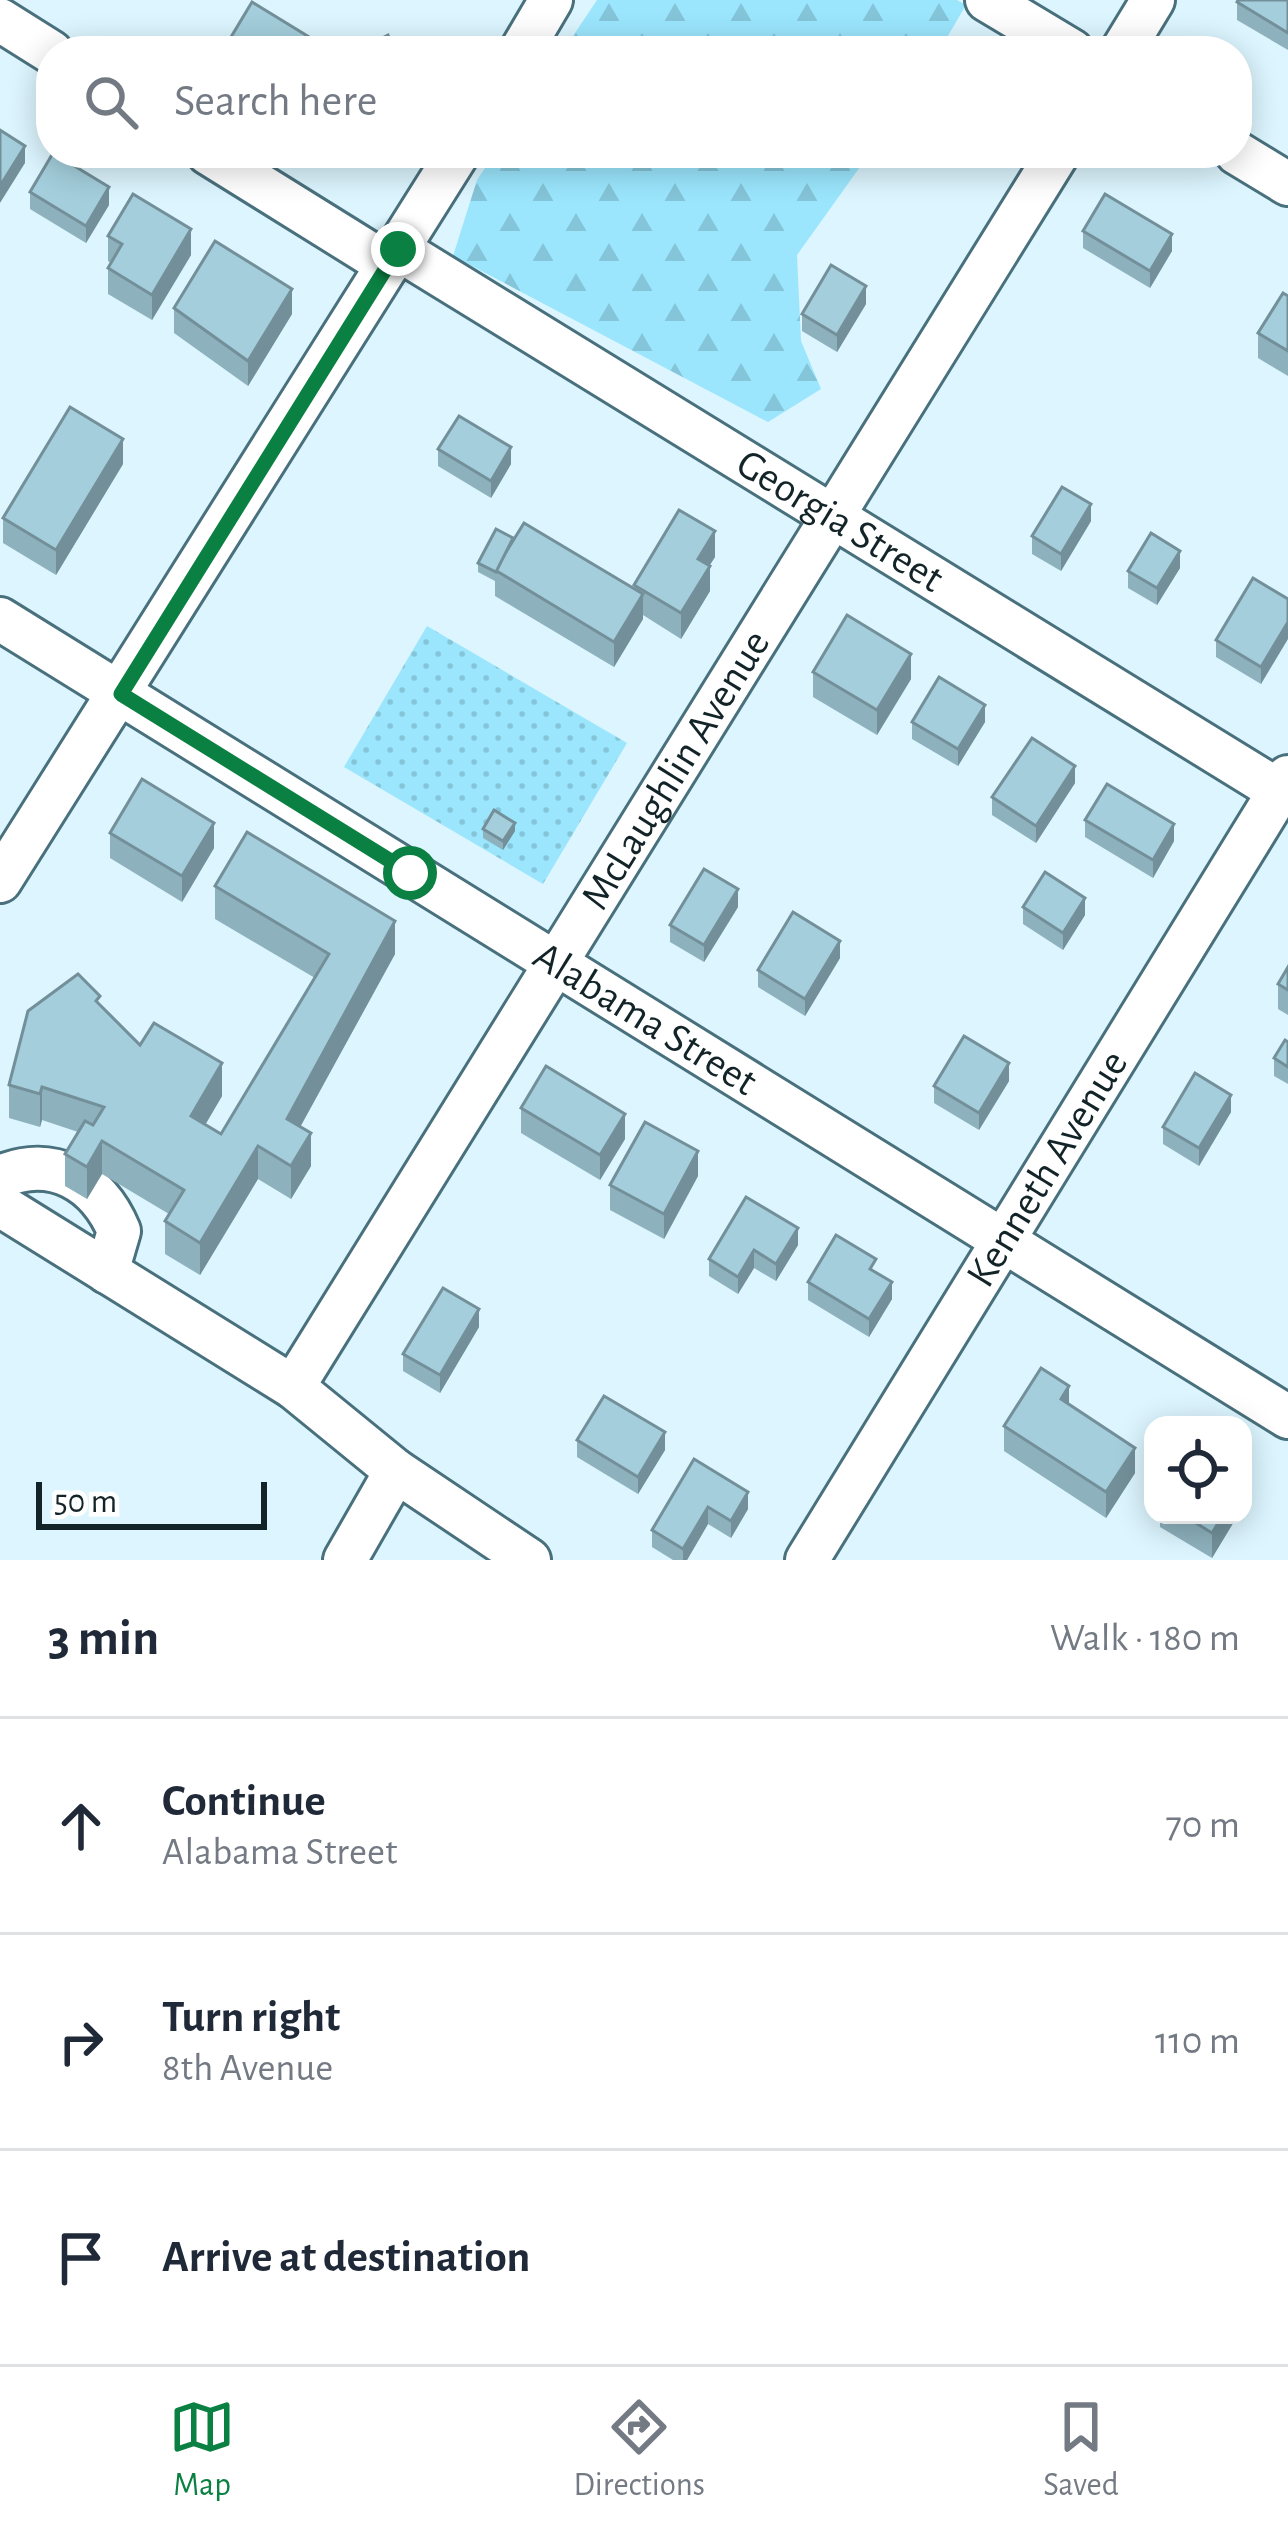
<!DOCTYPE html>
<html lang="en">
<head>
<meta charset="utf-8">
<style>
	:root { --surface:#fff; --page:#f6f6f7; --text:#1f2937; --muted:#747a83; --line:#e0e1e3; --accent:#0b8043 }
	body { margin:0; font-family:"Alegreya Sans",sans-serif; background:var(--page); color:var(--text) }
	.controls { position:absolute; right:36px; bottom:36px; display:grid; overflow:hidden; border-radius:24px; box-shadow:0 6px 30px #0003 }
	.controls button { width:108px; height:108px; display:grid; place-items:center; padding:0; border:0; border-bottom:3px solid var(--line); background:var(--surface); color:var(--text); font:60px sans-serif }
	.scale { position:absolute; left:36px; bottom:30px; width:231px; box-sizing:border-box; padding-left:12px; border:6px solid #132429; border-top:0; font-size:33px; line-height:42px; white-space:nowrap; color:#132429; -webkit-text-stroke:9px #fff; paint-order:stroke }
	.stop { position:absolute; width:36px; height:36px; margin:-27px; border:9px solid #0b8043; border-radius:50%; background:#fff }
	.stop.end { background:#0b8043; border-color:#fff; box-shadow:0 3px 12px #0008 }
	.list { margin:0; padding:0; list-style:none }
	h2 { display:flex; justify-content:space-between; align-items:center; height:156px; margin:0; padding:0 48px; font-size:51px }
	h2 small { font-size:39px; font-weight:400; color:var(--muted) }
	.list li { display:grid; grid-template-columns:78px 1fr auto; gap:36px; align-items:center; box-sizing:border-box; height:216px; padding:0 48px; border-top:3px solid var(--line) }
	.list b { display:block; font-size:45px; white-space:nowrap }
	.list p { margin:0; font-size:39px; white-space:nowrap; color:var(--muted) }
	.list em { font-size:39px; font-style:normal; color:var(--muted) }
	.icon { flex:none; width:66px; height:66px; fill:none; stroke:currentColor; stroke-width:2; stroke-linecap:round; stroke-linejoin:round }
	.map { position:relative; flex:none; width:1288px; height:1560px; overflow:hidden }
	.search { position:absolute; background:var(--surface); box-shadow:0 6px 30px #0003; left:36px; right:36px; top:36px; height:132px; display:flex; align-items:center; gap:30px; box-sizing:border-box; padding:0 42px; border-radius:48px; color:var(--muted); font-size:45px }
	.sheet { height:804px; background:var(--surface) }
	nav { display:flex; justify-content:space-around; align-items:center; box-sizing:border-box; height:168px; border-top:3px solid var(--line); background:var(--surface); font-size:33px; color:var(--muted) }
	nav a { display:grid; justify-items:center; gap:6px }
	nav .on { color:var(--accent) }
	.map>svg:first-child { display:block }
</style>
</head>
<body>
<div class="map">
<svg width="1288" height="1560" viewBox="0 0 1288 1560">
	<defs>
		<pattern id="grass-dots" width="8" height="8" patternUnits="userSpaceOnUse" patternTransform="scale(3)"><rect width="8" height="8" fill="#9be6fd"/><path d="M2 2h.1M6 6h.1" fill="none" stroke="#85c5d9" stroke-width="1.8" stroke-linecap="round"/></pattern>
		<pattern id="forest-firs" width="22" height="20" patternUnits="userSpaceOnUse" patternTransform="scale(3)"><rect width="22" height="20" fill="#9be6fd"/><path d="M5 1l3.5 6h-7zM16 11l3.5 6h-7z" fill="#85c5d9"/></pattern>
	</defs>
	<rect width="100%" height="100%" fill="#dcf5fe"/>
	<polygon fill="url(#grass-dots)" points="427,626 627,743 543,884 344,767"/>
	<g fill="url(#forest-firs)">
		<polygon points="597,0 957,0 966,5 939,51 563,51"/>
		<polygon points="495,153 870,153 797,255 801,341 821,389 768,422 453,256 477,180"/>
	</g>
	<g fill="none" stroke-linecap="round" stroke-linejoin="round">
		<defs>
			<g id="minor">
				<polyline points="987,0 1072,51"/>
				<polyline points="0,20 51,52"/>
				<polyline points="521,51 551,0"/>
				<polyline points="1122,51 1153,0"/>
				<polyline points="208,153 388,265"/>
				<polyline points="1237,153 1288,184"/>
				<path id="s1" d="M398 249 1279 791"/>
				<path id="s2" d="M0 619 1288 1417"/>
				<polyline points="0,881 458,153"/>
				<path d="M0 1177C53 1154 98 1181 119 1231L107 1272"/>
				<polyline points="0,1205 293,1387 396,1471 529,1560"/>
				<path id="s3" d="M293 1387 1058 153"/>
				<polyline points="345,1560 396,1471"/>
				<path id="s4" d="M807 1560 1288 777"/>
			</g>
		</defs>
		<use href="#minor" stroke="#49707d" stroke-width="48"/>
		<use href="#minor" stroke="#fff" stroke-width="42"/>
	</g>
	<g fill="#8db1bd">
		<polygon points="1288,0 1288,50 1237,20 1237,2"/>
		<polygon points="231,37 332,51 231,51"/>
		<polygon points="30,192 109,205 86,243 30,209"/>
		<polygon points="1083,231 1172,251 1150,288 1083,248"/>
		<polygon points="108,236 191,255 152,320 108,294 108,268 111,263 108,261"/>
		<polygon points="1288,296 1288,376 1258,358 1258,333"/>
		<polygon points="866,304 837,352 802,331 802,314"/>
		<polygon points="174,308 292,314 248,386 174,333"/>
		<polygon points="438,449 511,464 491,498 438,466"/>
		<polygon points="123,464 56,575 3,543 3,518"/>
		<polygon points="1091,521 1061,571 1032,554 1032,536"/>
		<polygon points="513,538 634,589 634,585 715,557 709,565 710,591 681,639 643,615 643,619 614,667 495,596 495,581 478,572 478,563"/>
		<polygon points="1180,568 1157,605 1128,588 1128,571"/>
		<polygon points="1288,599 1261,684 1216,657 1216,640"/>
		<polygon points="813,672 911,679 877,735 813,697"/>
		<polygon points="912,722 985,722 958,766 912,739"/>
		<polygon points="1075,783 1036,843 992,815 992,797"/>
		<polygon points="1085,820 1174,841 1153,878 1085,837"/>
		<polygon points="483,829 515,831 503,850 483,838"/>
		<polygon points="110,833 214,848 182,902 110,858"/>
		<polygon points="215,886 395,954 300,1127 311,1166 291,1199 258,1179 200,1275 165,1254 165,1221 169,1214 102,1174 87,1199 65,1186 65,1154 78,1132 42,1120 40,1127 9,1118 9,1085 100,1005 140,1045 222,1096 205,1125 221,1134 315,978 215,919"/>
		<polygon points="738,907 704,962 670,942 670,925"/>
		<polygon points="1023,907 1085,915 1063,950 1023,924"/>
		<polygon points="840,958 805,1016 758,987 758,970"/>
		<polygon points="1288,967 1288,1015 1278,1009 1278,984"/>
		<polygon points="1288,1042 1288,1084 1274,1076 1274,1058"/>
		<polygon points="1009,1081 979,1130 934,1103 934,1086"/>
		<polygon points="521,1108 625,1139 600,1180 521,1133"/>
		<polygon points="1231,1112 1199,1166 1163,1144 1163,1127"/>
		<polygon points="698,1176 664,1239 610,1210 610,1185"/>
		<polygon points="746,1197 798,1245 776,1281 754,1268 738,1294 709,1276 709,1259"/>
		<polygon points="876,1273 892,1299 869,1337 808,1300 808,1282"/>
		<polygon points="479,1327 440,1393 403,1371 403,1354"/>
		<polygon points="1069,1405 1135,1473 1106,1518 1004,1451 1004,1426"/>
		<polygon points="577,1440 665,1450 638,1494 577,1457"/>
		<polygon points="748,1492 748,1509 731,1538 708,1524 687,1560 673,1560 652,1547 652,1530"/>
		<polygon points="1160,1515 1238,1515 1212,1558 1160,1527"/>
	</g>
	<g fill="#73909a">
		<polygon points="25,146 25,163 0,203 0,186"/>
		<polygon points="109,187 109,205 86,243 86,226"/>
		<polygon points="191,229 191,255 152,320 152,295"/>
		<polygon points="1172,234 1172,251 1150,288 1150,271"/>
		<polygon points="866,286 866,304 837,352 837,335"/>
		<polygon points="292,289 292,314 248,386 248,361"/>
		<polygon points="123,439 123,464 56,575 56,550"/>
		<polygon points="511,447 511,464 491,498 491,481"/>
		<polygon points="1091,504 1091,521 1061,571 1061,554"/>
		<polygon points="715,531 715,557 698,584 698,559"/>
		<polygon points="1180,551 1180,568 1157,605 1157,588"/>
		<polygon points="710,566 710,591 681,639 681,613"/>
		<polygon points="643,594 643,619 614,667 614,642"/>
		<polygon points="1288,622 1288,639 1261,684 1261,667"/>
		<polygon points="911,654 911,679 877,735 877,710"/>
		<polygon points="985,705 985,722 958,766 958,749"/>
		<polygon points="1075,766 1075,783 1036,843 1036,826"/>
		<polygon points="214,823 214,848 182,902 182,876"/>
		<polygon points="515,823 515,831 503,850 503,841"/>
		<polygon points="1174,824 1174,841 1153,878 1153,860"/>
		<polygon points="738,889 738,907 704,962 704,945"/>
		<polygon points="1085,898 1085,915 1063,950 1063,933"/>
		<polygon points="395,921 395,954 287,1151 287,1119"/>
		<polygon points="840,941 840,958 805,1016 805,999"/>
		<polygon points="222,1063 222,1096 191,1149 191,1116"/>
		<polygon points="1009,1063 1009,1081 979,1130 979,1113"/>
		<polygon points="42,1087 42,1120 40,1127 40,1094"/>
		<polygon points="1231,1095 1231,1112 1199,1166 1199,1148"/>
		<polygon points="625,1114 625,1139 600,1180 600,1155"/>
		<polygon points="311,1133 311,1166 291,1199 291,1166"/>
		<polygon points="102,1141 102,1174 87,1199 87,1167"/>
		<polygon points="258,1146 258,1179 200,1275 200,1243"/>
		<polygon points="698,1151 698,1176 664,1239 664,1214"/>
		<polygon points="798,1228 798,1245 776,1281 776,1264"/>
		<polygon points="754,1250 754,1268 738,1294 738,1277"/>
		<polygon points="892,1282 892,1299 869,1337 869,1319"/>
		<polygon points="479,1309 479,1327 440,1393 440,1375"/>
		<polygon points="1069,1386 1069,1412 1061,1399"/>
		<polygon points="665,1432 665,1450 638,1494 638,1477"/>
		<polygon points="1135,1448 1135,1473 1106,1518 1106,1492"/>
		<polygon points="1250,1470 1250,1495 1243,1507 1243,1481"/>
		<polygon points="748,1492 748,1509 731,1538 731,1521"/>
		<polygon points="708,1507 708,1524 687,1560 683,1560 683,1549"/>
		<polygon points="1223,1515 1238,1515 1212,1558 1212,1533"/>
	</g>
	<g fill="#a4cedc" stroke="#73909a" stroke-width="3">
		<polygon points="1238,0 1288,0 1288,33 1237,2"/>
		<polygon points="252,2 332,51 254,51 231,37"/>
		<polygon points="388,35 395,51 357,51"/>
		<polygon points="0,130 25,146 0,186"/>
		<polygon points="53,153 109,187 86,226 30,192"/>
		<polygon points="133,194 191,229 152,295 108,268 122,244 108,236"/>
		<polygon points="1105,194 1172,234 1150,271 1083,231"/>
		<polygon points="215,241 292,289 248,361 174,308"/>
		<polygon points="831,265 866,286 837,335 802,314"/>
		<polygon points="1283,293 1288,296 1288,351 1258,333"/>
		<polygon points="70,407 123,439 56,550 3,518"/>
		<polygon points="459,416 511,447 491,481 438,449"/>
		<polygon points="1062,487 1091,504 1061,554 1032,536"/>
		<polygon points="679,510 715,531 698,559 710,566 681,613 634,585"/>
		<polygon points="524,523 643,594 614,642 495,570"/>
		<polygon points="496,529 513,538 496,572 478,563"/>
		<polygon points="1151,533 1180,551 1157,588 1128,571"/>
		<polygon points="1253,578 1288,599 1288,622 1261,667 1216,640"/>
		<polygon points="847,615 911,654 877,710 813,672"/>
		<polygon points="939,677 985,705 958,749 912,722"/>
		<polygon points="1032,738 1075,766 1036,826 992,797"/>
		<polygon points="142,779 214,823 182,876 110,833"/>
		<polygon points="1107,784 1174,824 1153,860 1085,820"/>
		<polygon points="494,810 515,823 503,841 483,829"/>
		<polygon points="247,832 395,921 287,1119 311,1133 291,1166 258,1146 200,1243 165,1221 184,1190 102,1141 87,1167 65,1154 85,1121 93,1125 104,1107 42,1087 40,1094 9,1085 28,1011 78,974 100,996 96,1001 140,1045 154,1023 222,1063 191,1116 221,1134 329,954 215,886"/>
		<polygon points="704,869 738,889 704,945 670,925"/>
		<polygon points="1045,872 1085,898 1063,933 1023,907"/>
		<polygon points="793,912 840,941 805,999 758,970"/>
		<polygon points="1288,967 1288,990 1278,984"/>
		<polygon points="964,1036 1009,1063 979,1113 934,1086"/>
		<polygon points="1285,1040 1288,1042 1288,1067 1274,1058"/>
		<polygon points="546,1066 625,1114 600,1155 521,1108"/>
		<polygon points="1195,1073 1231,1095 1199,1148 1163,1127"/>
		<polygon points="645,1122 698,1151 664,1214 610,1185"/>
		<polygon points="746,1197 798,1228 776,1264 754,1250 738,1277 709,1259"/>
		<polygon points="836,1235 876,1259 870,1269 892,1282 869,1319 808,1282"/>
		<polygon points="443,1288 479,1309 440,1375 403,1354"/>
		<polygon points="1041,1368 1069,1386 1061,1399 1135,1448 1106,1492 1004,1426"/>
		<polygon points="604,1396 665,1432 638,1477 577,1440"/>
		<polygon points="694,1459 748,1492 731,1521 708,1507 683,1549 652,1530"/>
		<polygon points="1243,1466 1250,1470 1243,1481"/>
		<polygon points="1183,1515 1223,1515 1212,1533"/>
	</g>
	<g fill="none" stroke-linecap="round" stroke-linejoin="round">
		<polyline stroke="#0b8043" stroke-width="15" points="398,249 121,694 410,873"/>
	</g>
	<g text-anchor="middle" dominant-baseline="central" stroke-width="12" stroke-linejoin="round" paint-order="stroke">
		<g font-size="42" fill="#132429" stroke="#fff">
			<text stroke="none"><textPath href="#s1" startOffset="519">Georgia Street</textPath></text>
			<text stroke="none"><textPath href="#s3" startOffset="726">McLaughlin Avenue</textPath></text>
			<text stroke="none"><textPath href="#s2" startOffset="759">Alabama Street</textPath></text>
			<text stroke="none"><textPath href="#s4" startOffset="459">Kenneth Avenue</textPath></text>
		</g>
	</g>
</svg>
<div class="controls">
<button><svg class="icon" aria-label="locate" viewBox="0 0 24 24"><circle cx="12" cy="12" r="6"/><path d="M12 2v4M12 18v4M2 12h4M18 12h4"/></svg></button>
</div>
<div class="scale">50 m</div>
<div class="stop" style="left:410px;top:873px"></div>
<div class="stop end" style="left:398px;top:249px"></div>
<div class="search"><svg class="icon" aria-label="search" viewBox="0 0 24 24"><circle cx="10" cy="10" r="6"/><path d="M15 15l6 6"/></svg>Search here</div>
</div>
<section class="sheet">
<h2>3 min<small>Walk · 180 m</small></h2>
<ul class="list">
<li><svg class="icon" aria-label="ahead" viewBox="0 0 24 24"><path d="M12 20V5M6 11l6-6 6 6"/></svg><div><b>Continue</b><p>Alabama Street</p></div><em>70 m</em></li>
<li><svg class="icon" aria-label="right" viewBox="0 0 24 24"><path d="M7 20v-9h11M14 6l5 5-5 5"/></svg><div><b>Turn right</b><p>8th Avenue</p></div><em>110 m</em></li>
<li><svg class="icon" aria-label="arrive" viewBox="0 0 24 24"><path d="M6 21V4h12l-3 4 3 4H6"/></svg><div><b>Arrive at destination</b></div></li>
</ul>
</section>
<nav>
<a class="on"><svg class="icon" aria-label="map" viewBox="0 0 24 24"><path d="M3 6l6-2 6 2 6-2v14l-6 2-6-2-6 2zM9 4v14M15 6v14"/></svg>Map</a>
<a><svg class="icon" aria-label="directions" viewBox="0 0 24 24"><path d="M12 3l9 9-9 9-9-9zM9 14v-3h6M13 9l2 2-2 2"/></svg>Directions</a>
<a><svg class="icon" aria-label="saved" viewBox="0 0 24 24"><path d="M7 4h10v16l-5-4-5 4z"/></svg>Saved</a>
</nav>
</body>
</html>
